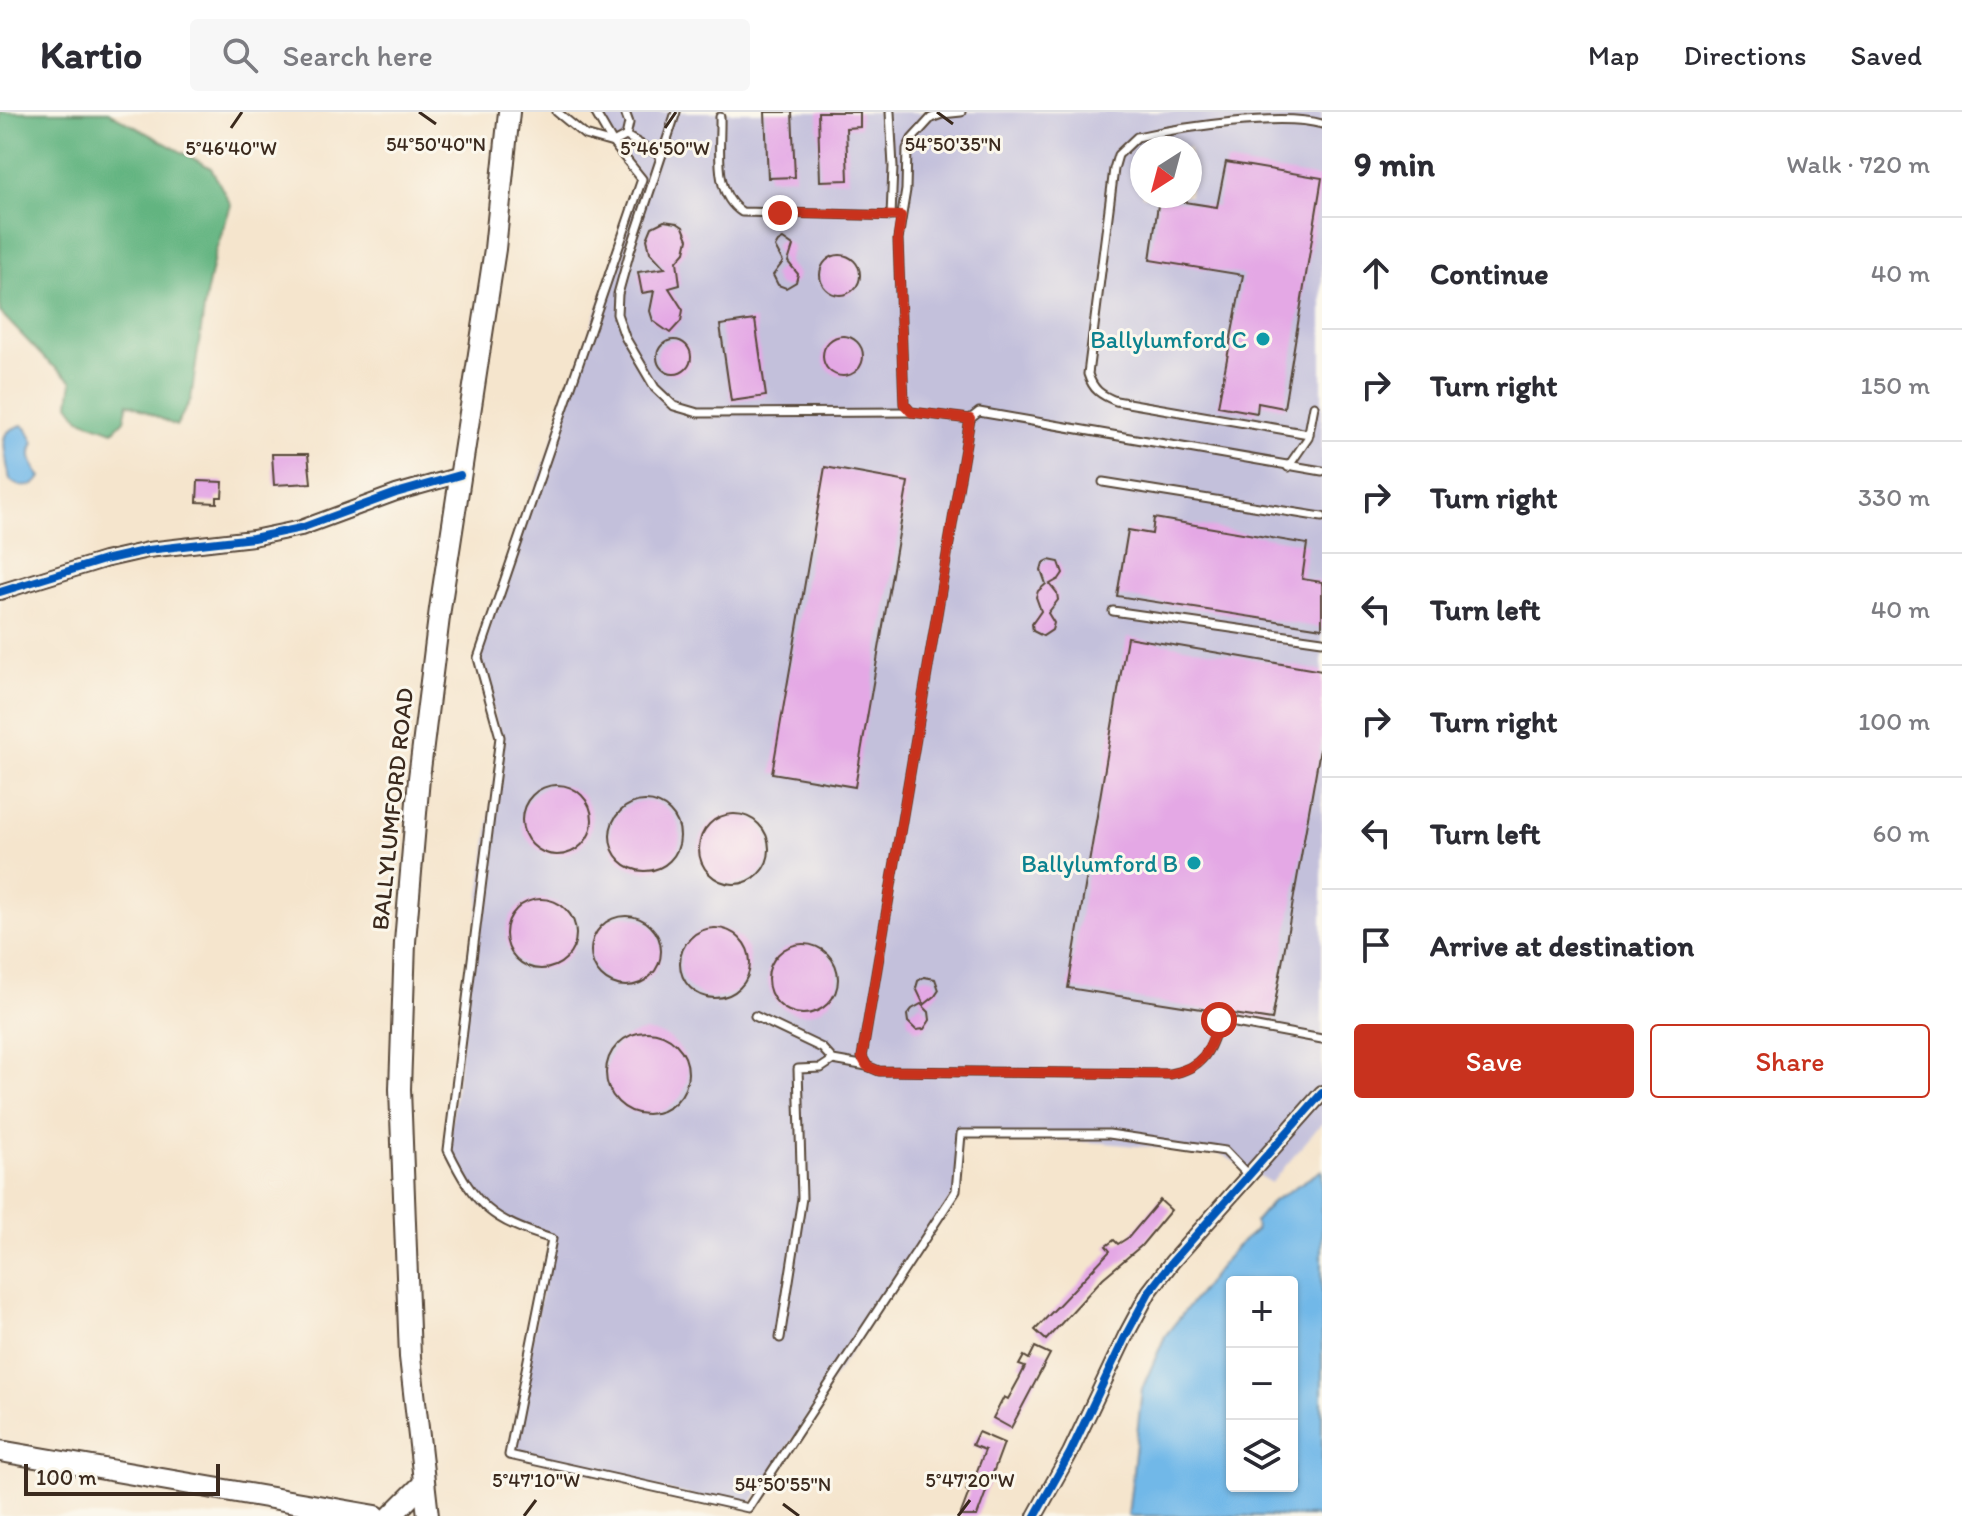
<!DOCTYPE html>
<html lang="en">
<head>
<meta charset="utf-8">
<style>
	:root { --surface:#fff; --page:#f7f7f7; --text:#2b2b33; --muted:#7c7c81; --line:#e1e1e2; --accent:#c8321e }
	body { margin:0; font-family:Itim,sans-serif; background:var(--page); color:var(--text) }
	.controls { position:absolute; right:24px; bottom:24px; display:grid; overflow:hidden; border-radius:8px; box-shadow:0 2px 6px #0004 }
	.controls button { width:72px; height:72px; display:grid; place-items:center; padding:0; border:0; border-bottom:2px solid var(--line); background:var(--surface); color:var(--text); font:40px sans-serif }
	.compass { position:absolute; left:1130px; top:24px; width:72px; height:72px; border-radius:50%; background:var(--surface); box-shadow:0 2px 6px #0004; rotate:216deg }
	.scale { position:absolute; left:24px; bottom:20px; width:196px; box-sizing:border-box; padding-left:8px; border:4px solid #3b2a1e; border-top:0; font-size:22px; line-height:28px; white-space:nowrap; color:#3b2a1e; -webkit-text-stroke:6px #fbf7ec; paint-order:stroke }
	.stop { position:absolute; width:24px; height:24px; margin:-18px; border:6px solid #c8321e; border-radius:50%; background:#fff }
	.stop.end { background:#c8321e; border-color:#fff; box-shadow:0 2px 8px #0008 }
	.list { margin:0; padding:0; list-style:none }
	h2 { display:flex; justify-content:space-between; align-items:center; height:104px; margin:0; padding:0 32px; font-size:34px }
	h2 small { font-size:26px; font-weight:400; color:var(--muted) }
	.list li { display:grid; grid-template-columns:52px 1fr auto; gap:24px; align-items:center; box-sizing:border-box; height:112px; padding:0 32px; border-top:2px solid var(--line) }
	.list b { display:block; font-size:30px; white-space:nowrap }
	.list em { font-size:26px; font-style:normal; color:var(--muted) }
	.actions { display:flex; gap:16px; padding:24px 32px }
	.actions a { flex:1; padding:18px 0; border:2px solid var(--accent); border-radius:8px; text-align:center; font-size:28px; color:var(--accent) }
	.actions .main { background:var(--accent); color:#fff }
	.icon { flex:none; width:44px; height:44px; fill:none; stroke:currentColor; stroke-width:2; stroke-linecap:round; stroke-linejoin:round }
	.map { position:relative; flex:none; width:1322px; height:1404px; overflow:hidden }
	header { display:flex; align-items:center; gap:48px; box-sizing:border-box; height:112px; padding:0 40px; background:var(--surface); border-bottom:2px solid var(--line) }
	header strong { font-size:38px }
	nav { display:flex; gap:44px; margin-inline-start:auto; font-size:28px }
	.search { width:560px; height:72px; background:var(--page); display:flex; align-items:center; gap:20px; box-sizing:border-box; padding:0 28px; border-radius:8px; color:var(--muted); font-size:30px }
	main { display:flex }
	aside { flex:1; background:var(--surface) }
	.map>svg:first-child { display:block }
</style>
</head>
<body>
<header>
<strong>Kartio</strong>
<div class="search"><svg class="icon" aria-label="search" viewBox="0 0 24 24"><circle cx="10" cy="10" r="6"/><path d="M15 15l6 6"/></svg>Search here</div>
<nav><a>Map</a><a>Directions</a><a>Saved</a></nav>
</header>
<main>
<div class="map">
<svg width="1322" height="1404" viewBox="0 0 1322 1404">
	<rect width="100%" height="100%" fill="#fbf7ec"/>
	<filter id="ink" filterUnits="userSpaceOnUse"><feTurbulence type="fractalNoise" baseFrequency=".0125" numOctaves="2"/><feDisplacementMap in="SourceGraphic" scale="16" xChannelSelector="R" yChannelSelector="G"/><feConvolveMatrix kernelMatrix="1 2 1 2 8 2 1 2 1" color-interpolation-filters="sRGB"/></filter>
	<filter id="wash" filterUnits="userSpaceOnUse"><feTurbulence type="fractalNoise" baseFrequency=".006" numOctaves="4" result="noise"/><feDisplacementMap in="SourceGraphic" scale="32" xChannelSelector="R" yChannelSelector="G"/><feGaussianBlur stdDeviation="1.8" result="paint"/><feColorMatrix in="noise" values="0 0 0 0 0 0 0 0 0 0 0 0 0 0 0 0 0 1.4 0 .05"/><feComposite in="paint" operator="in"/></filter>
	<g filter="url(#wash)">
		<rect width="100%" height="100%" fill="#f5e5cd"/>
		<path fill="#c3c0db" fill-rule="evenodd" d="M595 0H1322V1011L1271 1071 1221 1042 1104 1031 961 1022 956 1079 748 1396 509 1343 552 1127 514 1115 481 1093 448 1038 500 625 478 546 642 67ZM1142 36H1190V84H1142Z"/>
		<polygon fill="#62b480" stroke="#4e6f4f" stroke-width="2" points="0,0 108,0 211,56 231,93 215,141 206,183 191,287 176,314 128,291 124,308 113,319 80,307 69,292 72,269 46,248 0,200"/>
		<g fill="#71b8e8" stroke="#567183" stroke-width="2" fill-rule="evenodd">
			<path d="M22 313 27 317 34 331C27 342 33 356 41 365 34 377 20 377 10 368 8 358 2 331 5 324 8 317 17 315 22 313Z"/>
			<path d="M1322 1058V1404H1128L1142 1277 1165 1224 1236 1135 1256 1118 1255 1110 1273 1089ZM1232 1170H1292V1374H1232Z"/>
		</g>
		<g id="blocks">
			<g fill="#e4a8e5">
				<polygon points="765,0 792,0 795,65 768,66"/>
				<polygon points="818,0 860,0 860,15 846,16 848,68 820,69"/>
				<polygon points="1226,50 1322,66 1284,296 1258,291 1257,301 1218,294 1243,163 1150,148 1159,86 1217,95"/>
				<polygon points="664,109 677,111 683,115 688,127 685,140 677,149 680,173 669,176 683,198 681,209 670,221 653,209 650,199 654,179 642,181 638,160 665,156 650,140 647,127 652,115"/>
				<polygon points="783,127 793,134 788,150 798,162 796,170 786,176 778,173 773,163 783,150 775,135 778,130"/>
				<circle cx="840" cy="163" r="20"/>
				<polygon points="755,208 766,284 731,289 720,213"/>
				<circle cx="843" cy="244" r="20"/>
				<circle cx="674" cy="245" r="17"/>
				<polygon points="272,342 308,342 311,371 274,373"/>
				<polygon points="825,355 908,370 855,675 772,661"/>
				<polygon points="198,369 223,370 222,385 217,385 217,391 197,390"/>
				<polygon points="1154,406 1307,432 1302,467 1322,470 1322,516 1117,484 1128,418 1152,422"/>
				<polygon points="1049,448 1059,450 1063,461 1059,467 1050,472 1057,481 1058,488 1048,501 1054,511 1052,518 1043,524 1033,519 1032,512 1041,499 1036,485 1038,479 1046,472 1041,458 1043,451"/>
				<polygon points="1127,525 1322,559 1322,626 1272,908 1068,876"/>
				<circle cx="557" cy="708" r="35"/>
				<circle cx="645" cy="724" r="35"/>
				<circle cx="734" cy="737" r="35"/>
				<circle cx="541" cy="822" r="35"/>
				<circle cx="626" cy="839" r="35"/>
				<circle cx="715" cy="851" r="35"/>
				<circle cx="803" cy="867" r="35"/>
				<polygon points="924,865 935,867 939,878 935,884 924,893 916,876 918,869"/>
				<polygon points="921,892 929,900 930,908 924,917 916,918 908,910 907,903 912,897"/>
				<circle cx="647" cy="961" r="41"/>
				<polygon points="1160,1088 1171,1098 1141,1134 1103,1166 1046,1228 1035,1218 1110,1139 1106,1134 1114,1128 1118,1132 1129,1125"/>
				<polygon points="1035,1235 1050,1242 1011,1316 993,1306 1004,1285 1008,1287 1019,1267 1025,1255 1019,1253 1024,1244 1029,1247"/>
				<polygon points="978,1320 1004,1331 977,1404 960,1404 969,1380 966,1378 972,1363 975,1364 985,1338 972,1333"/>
			</g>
		</g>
	</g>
	<g filter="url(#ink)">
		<use href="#blocks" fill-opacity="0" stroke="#574638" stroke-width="2"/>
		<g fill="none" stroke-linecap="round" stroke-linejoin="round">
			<defs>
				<g id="service">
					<polyline points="557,0 585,23 613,31 626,24 629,11 625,0"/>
					<path d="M595 0 613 31 642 67 478 546 500 625 448 1038C476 1095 491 1108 552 1127L509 1343 748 1396 956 1079 961 1022H1109L1225 1039 1248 1063"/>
					<polyline points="676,0 630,139 618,182 617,202 625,225 655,276 674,294 698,301 911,300"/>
					<polyline points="890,0 893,55 891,104"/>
					<polyline points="961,0 942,2 931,6 912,27 907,37 906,78 898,127 904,292 911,300 970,307"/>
					<path d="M720 5C721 35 712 81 742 100L901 104"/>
					<polyline points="626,24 661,44"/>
					<path d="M1309 322 1116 289C1101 283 1093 278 1088 262L1114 57 1118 43 1137 25C1183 15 1281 0 1322 12"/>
					<polyline points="1288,355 1308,326 1314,294"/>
					<path d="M1322 359 979 300 970 307 862 945 867 954 879 959 1170 962C1203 956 1211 939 1219 908L1322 927"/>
					<polyline points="1103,370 1322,405"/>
					<polyline points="1113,499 1322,529"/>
					<polyline points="755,904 822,936 833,948 867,954"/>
					<polyline points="780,1226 802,1086 798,957 821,956 833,948"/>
				</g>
				<g id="minor">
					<polyline points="0,480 104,448 148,438 253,426 301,416 396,381 460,363"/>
					<polyline points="1035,1404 1070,1341 1126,1223 1149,1180 1172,1150 1322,981"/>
				</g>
				<g id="secondary">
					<polyline points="0,1339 376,1404"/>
					<polyline points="391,1404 424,1371"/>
					<polyline points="428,1404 410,1245 400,977 405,830 419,666 440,497 495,137 509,0"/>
				</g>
			</defs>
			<use href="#service" stroke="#574638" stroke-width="11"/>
			<use href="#minor" stroke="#574638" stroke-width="18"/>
			<use href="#secondary" stroke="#574638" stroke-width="24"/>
			<use href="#service" stroke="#fff" stroke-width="7"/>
			<use href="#minor" stroke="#fff" stroke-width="14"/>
			<use href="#secondary" stroke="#fff" stroke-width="20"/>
			<defs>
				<g id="cycleway">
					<polyline points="0,480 104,448 148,438 253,426 301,416 396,381 460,363"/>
					<polyline points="1035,1404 1070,1341 1126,1223 1149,1180 1172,1150 1322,981"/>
				</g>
			</defs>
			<use href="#cycleway" stroke="#fbf7ec" stroke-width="13"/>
			<use href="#cycleway" stroke="#0057b8" stroke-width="8"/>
		</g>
	</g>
	<g fill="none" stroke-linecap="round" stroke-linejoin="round" filter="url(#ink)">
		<path stroke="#c8321e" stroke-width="10" d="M780 101 901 104 898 127 904 292 911 300 970 307 862 945 867 954 879 959 1170 962C1203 956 1210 939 1219 908"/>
	</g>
	<path fill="none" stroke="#3b2a1e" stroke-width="3" d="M419 0 436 12M937 0 953 12M231 16 242 0M665 16 676 0M783 1392 799 1404M524 1404 536 1388M958 1404 970 1388"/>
	<g fill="#0f9aa8" stroke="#fbf7ec" stroke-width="3">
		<circle cx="1263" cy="227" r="8"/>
		<circle cx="1194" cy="751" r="8"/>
	</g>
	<g text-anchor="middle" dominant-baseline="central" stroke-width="6" stroke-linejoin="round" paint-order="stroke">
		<g font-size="24" fill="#0d838f" stroke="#fbf7ec" text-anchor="end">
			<text x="1247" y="227">Ballylumford C</text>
			<text x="1178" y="751">Ballylumford B</text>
		</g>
		<g font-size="24" fill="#3b2a1e" stroke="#fbf7ec">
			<text transform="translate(392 697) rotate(-84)">BALLYLUMFORD ROAD</text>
		</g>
	</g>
	<g font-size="20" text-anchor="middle" fill="#3b2a1e" stroke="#fbf7ec" stroke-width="6" stroke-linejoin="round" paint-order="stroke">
		<text x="436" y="39">54°50'40"N</text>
		<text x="953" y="39">54°50'35"N</text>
		<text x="231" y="43">5°46'40"W</text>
		<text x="665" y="43">5°46'50"W</text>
		<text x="536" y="1375">5°47'10"W</text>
		<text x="970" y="1375">5°47'20"W</text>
		<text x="783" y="1379">54°50'55"N</text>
	</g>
</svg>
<div class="controls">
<button>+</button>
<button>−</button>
<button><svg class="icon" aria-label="layers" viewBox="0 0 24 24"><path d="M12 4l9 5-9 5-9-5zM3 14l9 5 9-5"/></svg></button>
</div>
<svg class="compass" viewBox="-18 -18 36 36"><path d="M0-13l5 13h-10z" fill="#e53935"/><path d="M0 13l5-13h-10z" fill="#7c7c81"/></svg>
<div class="scale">100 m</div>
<div class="stop" style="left:1219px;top:908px"></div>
<div class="stop end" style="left:780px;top:101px"></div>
</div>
<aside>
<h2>9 min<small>Walk · 720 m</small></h2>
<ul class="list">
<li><svg class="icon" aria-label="ahead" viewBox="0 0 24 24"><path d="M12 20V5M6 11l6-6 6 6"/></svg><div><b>Continue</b></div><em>40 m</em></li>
<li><svg class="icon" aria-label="right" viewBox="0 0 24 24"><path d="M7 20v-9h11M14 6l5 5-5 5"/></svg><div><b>Turn right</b></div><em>150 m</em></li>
<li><svg class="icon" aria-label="right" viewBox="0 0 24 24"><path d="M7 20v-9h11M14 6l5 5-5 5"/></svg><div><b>Turn right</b></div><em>330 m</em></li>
<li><svg class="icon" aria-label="left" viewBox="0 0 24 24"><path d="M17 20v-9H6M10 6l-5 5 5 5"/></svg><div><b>Turn left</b></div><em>40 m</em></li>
<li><svg class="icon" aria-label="right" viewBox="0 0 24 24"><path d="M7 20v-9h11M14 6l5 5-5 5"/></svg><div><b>Turn right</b></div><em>100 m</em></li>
<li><svg class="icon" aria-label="left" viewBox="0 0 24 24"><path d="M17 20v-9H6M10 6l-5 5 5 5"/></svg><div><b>Turn left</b></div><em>60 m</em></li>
<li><svg class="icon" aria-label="arrive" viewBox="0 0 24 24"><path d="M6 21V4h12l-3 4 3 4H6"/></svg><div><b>Arrive at destination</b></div></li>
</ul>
<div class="actions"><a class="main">Save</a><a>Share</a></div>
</aside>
</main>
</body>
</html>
